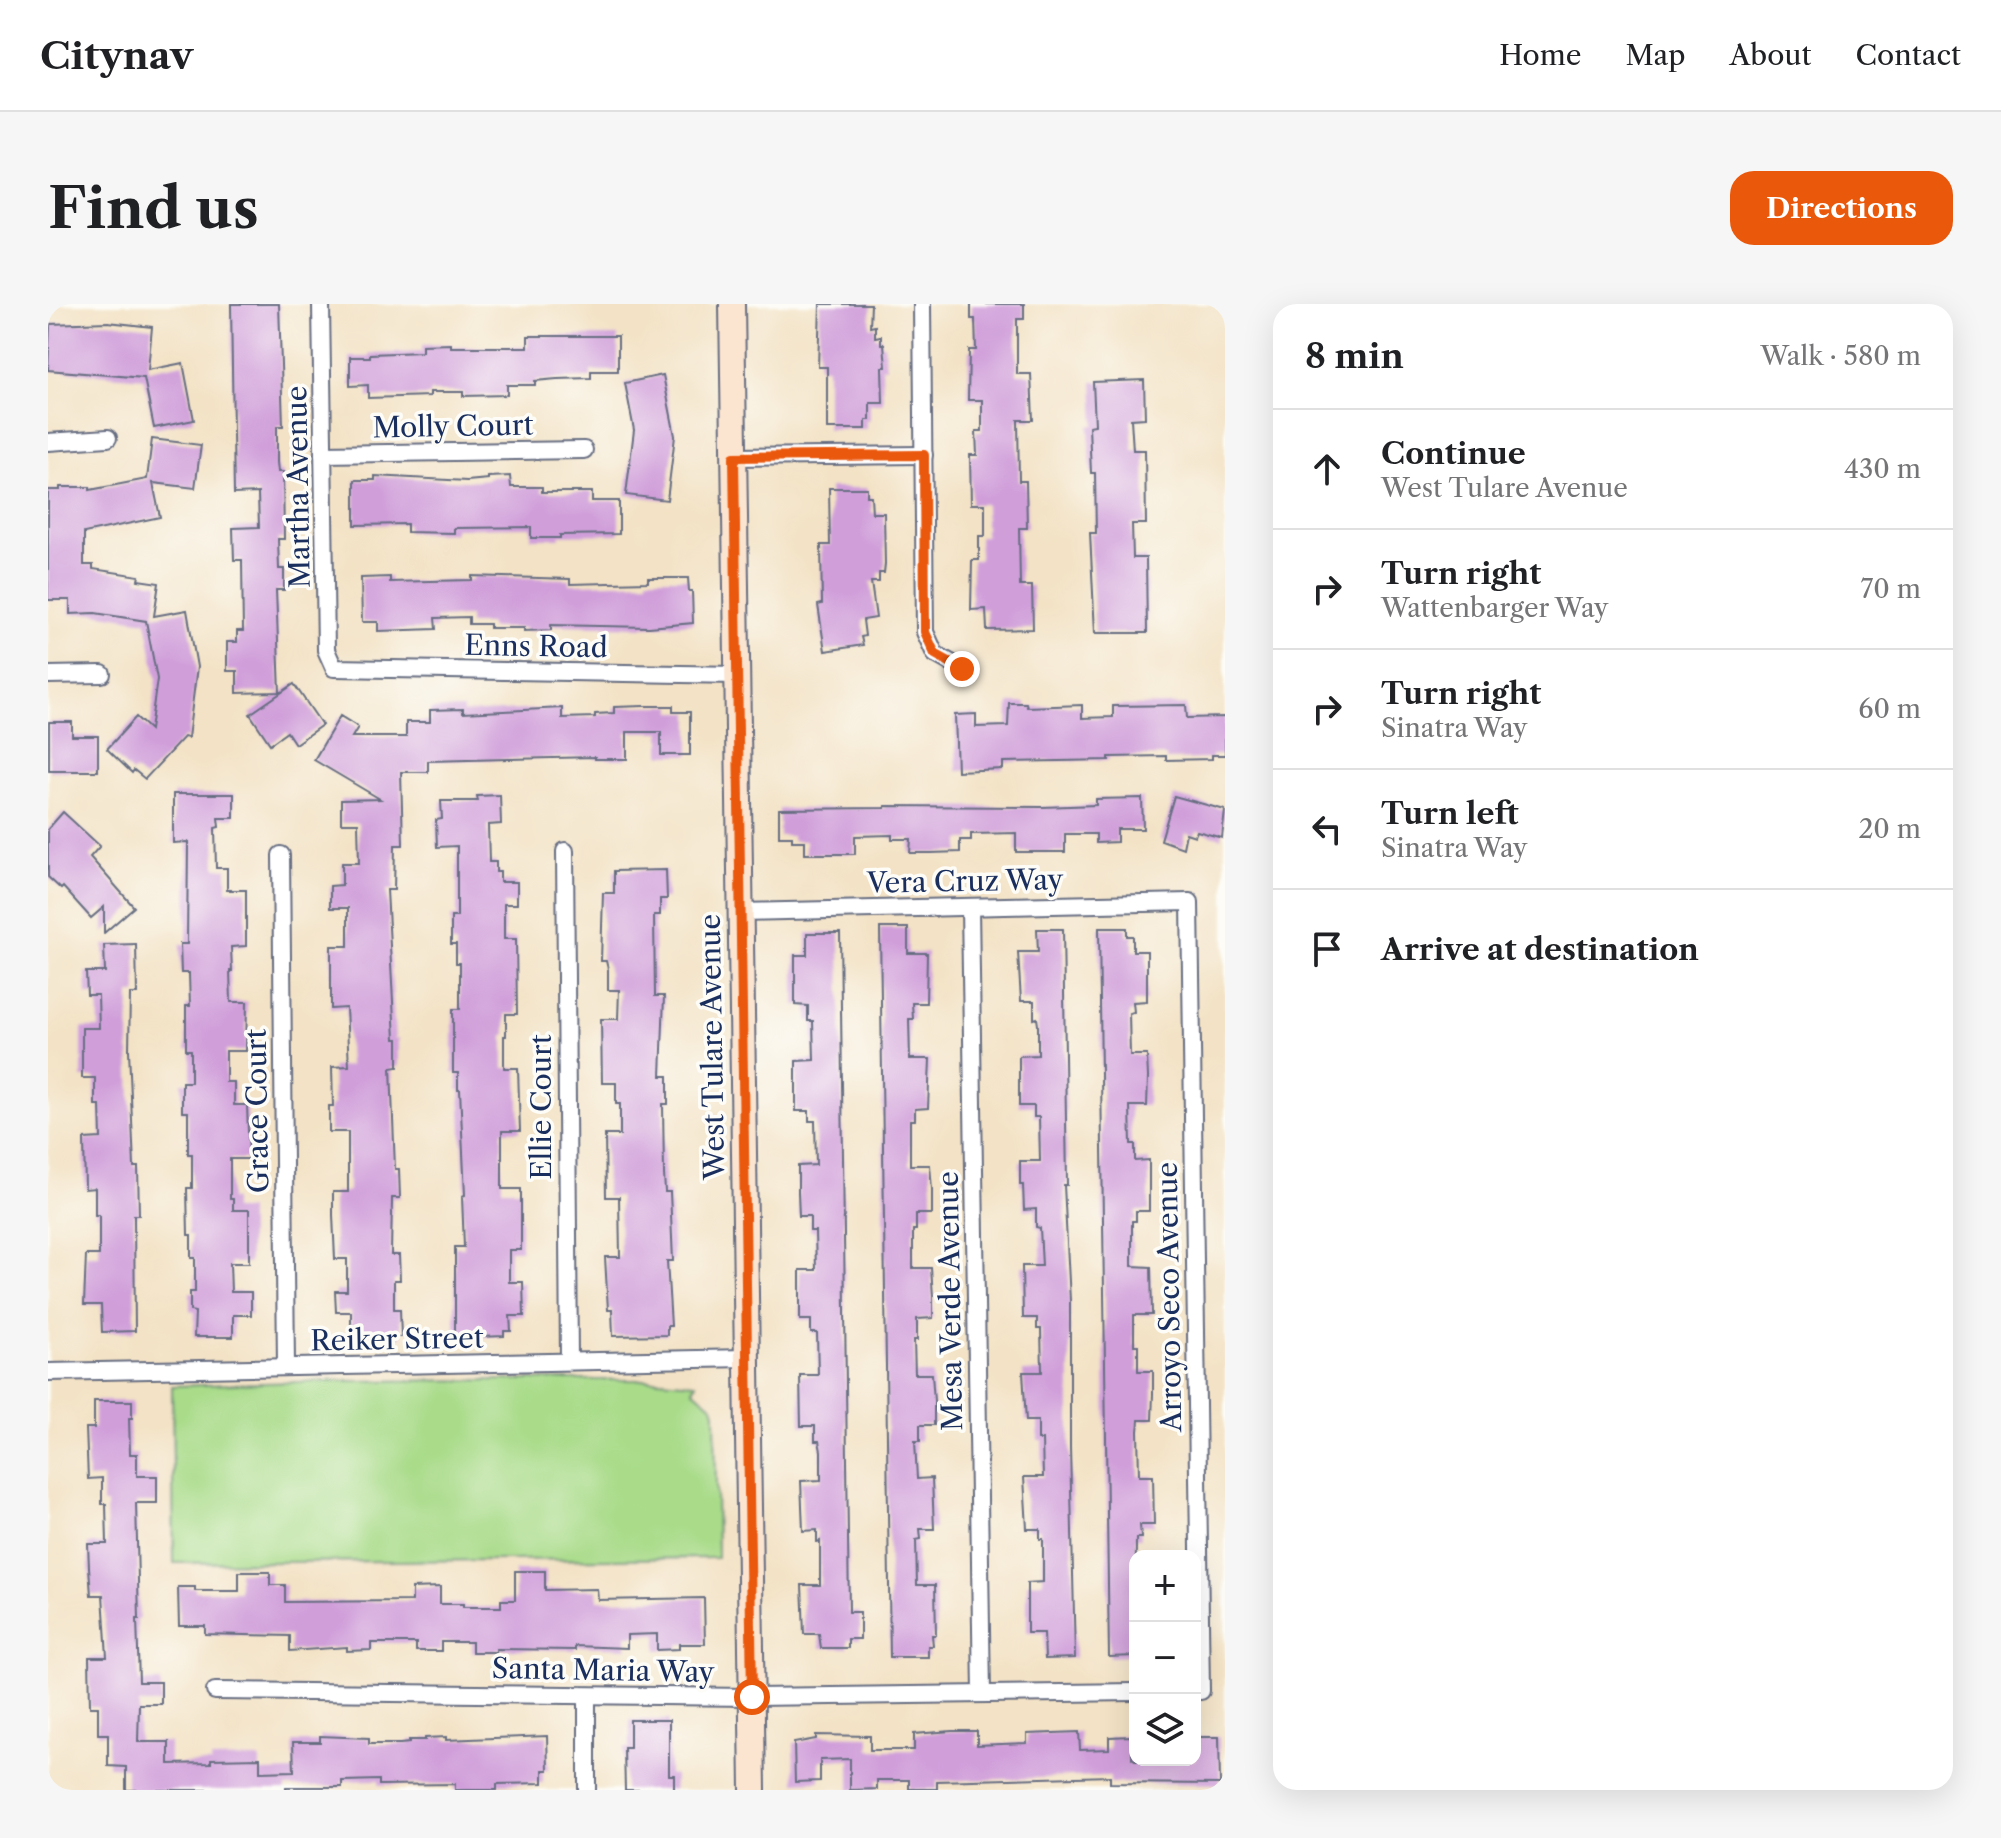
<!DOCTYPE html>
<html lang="en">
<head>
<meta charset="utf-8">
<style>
	:root { --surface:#fff; --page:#f6f6f6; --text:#202124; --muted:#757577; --line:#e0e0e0; --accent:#ea580c }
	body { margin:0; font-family:"Libre Caslon Text",serif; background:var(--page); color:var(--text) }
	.controls { position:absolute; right:24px; bottom:24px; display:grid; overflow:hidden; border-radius:16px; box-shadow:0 8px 32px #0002 }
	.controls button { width:72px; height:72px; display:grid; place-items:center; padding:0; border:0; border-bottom:2px solid var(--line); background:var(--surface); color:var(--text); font:40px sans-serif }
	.stop { position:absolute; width:24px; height:24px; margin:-18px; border:6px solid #ea580c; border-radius:50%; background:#fff }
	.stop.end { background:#ea580c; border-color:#fff; box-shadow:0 2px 8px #0008 }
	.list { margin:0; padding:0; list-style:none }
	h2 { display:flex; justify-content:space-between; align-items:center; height:104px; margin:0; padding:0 32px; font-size:34px }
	h2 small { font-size:26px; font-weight:400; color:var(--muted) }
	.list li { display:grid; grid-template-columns:52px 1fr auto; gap:24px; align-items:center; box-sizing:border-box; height:120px; padding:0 32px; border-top:2px solid var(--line) }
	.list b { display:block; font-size:30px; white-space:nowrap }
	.list p { margin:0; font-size:26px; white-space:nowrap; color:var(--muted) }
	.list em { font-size:26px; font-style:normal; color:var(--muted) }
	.icon { flex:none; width:44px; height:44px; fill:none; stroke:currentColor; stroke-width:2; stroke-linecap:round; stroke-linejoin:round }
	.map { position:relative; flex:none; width:1177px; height:1486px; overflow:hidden; border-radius:24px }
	header { display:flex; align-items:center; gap:48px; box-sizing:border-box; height:112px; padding:0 40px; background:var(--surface); border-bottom:2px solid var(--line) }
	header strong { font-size:38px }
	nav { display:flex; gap:44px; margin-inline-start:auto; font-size:28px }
	.intro { display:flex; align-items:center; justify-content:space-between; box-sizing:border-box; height:192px; padding:0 48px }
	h1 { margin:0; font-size:56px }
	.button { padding:20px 36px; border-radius:24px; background:var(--accent); color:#fff; font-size:28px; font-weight:700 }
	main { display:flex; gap:48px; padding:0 48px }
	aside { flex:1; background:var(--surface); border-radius:24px; box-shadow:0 8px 32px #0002 }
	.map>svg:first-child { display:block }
</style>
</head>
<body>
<header>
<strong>Citynav</strong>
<nav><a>Home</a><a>Map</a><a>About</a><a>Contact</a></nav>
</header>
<div class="intro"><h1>Find us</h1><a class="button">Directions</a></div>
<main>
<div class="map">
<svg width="1177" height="1486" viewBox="0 0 1177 1486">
	<rect width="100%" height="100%" fill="#fdfcf7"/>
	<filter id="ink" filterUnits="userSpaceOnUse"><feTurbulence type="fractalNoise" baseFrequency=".0125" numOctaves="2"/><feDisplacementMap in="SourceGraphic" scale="16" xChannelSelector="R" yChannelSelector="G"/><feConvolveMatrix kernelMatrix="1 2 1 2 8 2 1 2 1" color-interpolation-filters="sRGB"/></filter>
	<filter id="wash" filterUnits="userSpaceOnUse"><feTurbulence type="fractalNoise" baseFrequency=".006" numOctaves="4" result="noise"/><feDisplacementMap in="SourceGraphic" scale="32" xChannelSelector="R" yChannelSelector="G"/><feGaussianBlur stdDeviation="1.8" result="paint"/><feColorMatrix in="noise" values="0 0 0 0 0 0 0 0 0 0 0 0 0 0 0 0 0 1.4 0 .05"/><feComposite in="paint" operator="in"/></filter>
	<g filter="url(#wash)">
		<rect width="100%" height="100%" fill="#f3e2c5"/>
		<polygon fill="#a9db89" stroke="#628574" stroke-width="2" points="479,1076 613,1076 648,1079 645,1085 665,1102 667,1108 669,1254 126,1259 124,1082 281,1077"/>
		<g id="blocks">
			<g fill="#d09fda">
				<polygon points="183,0 231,0 235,122 229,122 229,158 230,168 235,168 236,235 230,235 231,265 236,265 236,286 228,286 232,388 189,389 189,367 179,367 179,338 189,338 189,327 195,327 194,256 186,256 185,224 211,223 210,189 186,190"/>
				<polygon points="772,0 823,0 822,23 827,22 827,33 833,32 833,40 836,40 838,63 834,63 835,99 822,99 822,116 818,116 818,125 779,125 779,63 770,63"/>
				<polygon points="923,0 976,0 976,15 969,15 969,70 983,70 985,116 970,116 971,177 978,177 979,224 971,224 972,282 984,282 985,325 939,326 938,305 923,306 924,256 931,256 931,232 937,232 937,200 923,200 922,151 929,151 928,127 934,127 934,96 920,96 921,46 928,46 927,15 923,15"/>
				<polygon points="60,18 104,23 100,66 135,59 146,116 106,124 96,74 0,66 2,20"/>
				<polygon points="480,32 570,32 570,67 543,67 543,74 509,75 487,77 487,81 459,81 459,91 415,92 415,88 382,88 382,92 320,94 320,81 302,82 302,53 322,53 322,50 374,48 374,41 403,40 403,43 480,43"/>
				<polygon points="615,71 627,132 619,196 578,191 586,126 577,79"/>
				<polygon points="1096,76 1097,114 1083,115 1085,146 1097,146 1098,220 1084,220 1085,254 1098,254 1099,329 1047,329 1042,229 1048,229 1047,169 1043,169 1041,122 1047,121 1045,78"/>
				<polygon points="104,135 153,141 147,184 105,179 112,213 36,229 36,261 45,261 45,265 91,272 90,276 111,279 106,312 139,306 149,363 140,434 136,433 97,475 86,466 84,469 59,445 88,413 102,426 109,375 98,317 47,309 22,310 22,296 0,296 0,186 12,186 12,183 42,183 42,186 99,175"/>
				<polygon points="327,172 419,177 440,175 440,173 462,172 463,183 494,183 494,188 544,188 544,197 571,197 571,230 512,231 512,234 483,234 483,223 406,224 406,229 359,228 359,220 307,221 307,176 327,176"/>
				<polygon points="781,184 819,184 819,192 823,192 824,209 836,209 837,260 836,269 831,269 831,278 823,278 828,314 815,316 817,332 813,333 815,341 777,347 770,301 774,300 773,241 782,241"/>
				<polygon points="424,272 522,275 522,280 600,278 600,274 640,274 641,287 644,287 645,319 601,323 503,321 503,326 476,327 476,324 442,324 442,320 421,320 421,313 387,314 388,325 330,327 330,318 314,318 313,274 342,273 342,278 424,276"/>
				<polygon points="246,380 274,421 247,440 239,428 222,440 202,410"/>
				<polygon points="961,399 978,399 979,403 1034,401 1034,414 1065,413 1065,402 1138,401 1139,414 1177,413 1177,451 1164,451 1164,455 1118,456 1118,452 1061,453 1061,456 955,458 955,465 909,467 907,411 928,410 928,423 960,422"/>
				<polygon points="596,402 625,402 625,408 642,408 642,451 613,451 613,428 579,428 579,455 547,455 547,453 380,457 380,468 353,468 355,541 347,541 346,586 339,586 347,735 350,735 350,763 343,764 347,865 351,865 352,894 344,894 343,951 351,951 352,976 346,976 346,1005 352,1005 353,1033 303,1033 303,1008 288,1008 287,987 299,987 299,955 287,955 285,911 285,888 300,888 300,828 281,828 281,802 285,802 284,763 301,762 298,704 283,705 283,642 300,642 300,604 282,604 282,582 294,581 294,559 311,559 310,519 293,519 293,496 332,495 266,456 292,412 310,423 304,433 358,433 358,418 382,418 382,406 415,405 415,409 514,404 514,414 547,413 547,410 566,409 566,403"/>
				<polygon points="1,418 24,418 24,432 50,432 50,467 1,467"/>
				<polygon points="125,490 186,490 186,514 170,514 171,523 167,524 168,564 179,564 179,586 198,586 198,642 183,643 184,667 182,667 183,698 199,698 198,747 178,747 178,778 186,778 186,801 199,801 201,855 182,855 182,895 185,895 185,906 201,906 201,959 182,959 183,988 203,988 203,1011 185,1011 185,1033 146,1033 147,1008 142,1007 142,988 147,988 147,954 143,954 143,931 140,931 139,884 144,884 144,850 140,850 140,808 134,808 134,778 143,778 143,746 138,746 138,702 142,702 141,669 133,669 132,640 139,640 140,538 125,539"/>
				<polygon points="452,491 453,520 440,521 441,558 448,558 448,568 452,568 452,578 469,578 469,600 456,600 456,635 468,635 469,710 458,710 458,732 456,732 456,764 470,764 472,827 454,827 454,885 473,885 473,946 461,946 461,978 475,978 476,1012 462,1012 463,1027 456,1027 456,1032 407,1034 407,943 416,943 414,892 417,891 412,786 410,786 410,769 405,769 405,705 412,705 412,659 408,659 408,640 403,640 403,613 409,613 409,542 389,543 388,516 394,515 393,497 430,497 429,492"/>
				<polygon points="1126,492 1177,506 1174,534 1149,527 1147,532 1138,529 1135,544 1113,536"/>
				<polygon points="1094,494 1095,525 1069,525 1069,538 1048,539 1048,530 1017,530 1017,548 968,548 968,529 923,530 923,536 912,536 912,548 883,549 862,549 863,535 844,535 844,531 807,532 807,550 757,550 757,537 744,537 744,532 731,532 731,505 837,504 837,502 994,503 1048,501 1048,495"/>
				<polygon points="15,508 52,542 42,553 86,603 56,629 56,603 43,614 15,583 13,585 0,573 0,525"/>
				<polygon points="618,566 619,595 612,595 612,611 606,611 607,692 616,692 613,772 620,772 620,800 615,800 616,870 617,888 622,888 625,957 619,957 623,1022 619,1022 619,1031 565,1032 564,1006 560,1006 557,953 572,953 571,893 558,893 557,831 572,831 572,800 568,800 568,779 554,779 553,715 570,715 571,686 560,686 560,665 558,657 553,657 555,589 566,589 566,567"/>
				<polygon points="832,624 860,624 860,649 879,649 878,699 864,699 865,715 861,715 862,755 882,755 880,804 867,805 867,816 862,816 862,861 882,861 884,885 884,910 868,910 868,926 865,926 865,964 883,964 885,992 885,1014 869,1015 869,1036 866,1036 867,1070 884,1070 886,1097 886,1121 872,1121 872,1137 867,1137 869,1175 884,1174 886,1225 872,1225 873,1235 868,1236 869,1281 887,1281 888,1331 884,1331 885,1342 880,1342 880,1353 842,1353"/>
				<polygon points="1051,624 1079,624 1079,632 1085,632 1085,647 1099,647 1099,697 1085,698 1086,708 1081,709 1082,751 1099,751 1100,773 1099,802 1082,802 1083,840 1087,840 1087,857 1101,856 1101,907 1088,907 1088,917 1084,917 1084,962 1103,963 1104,1011 1086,1011 1086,1041 1090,1041 1090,1067 1105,1067 1105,1090 1104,1116 1091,1116 1090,1127 1091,1172 1105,1172 1106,1221 1092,1221 1093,1234 1088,1234 1087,1352 1061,1353"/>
				<polygon points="989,625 1015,625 1019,881 1016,881 1022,997 1022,1143 1027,1354 997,1355 996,1329 979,1329 979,1279 995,1278 995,1235 992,1235 992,1225 979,1225 976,1173 995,1173 994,1136 990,1136 990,1117 978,1117 975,1068 994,1068 993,1025 989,1025 989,1014 975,1014 974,962 994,962 992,924 988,923 988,905 976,906 975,881 972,881 972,857 992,857 991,813 986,813 986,802 971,802 971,752 990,751 990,721 989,714 986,715 986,697 973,697 970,648 990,648"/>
				<polygon points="759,629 792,629 801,1308 812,1308 812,1335 800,1335 800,1344 773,1344 771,1330 756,1330 755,1304 754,1281 772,1281 772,1237 769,1238 769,1226 755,1227 753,1177 773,1176 773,1147 771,1137 767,1137 767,1122 753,1122 752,1071 770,1071 769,1029 763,1029 763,1016 752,1016 752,966 768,966 767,927 762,927 762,912 751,912 750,888 750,862 768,861 767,817 761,817 761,807 748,807 748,757 766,756 765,717 760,717 760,702 747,701 747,651 759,651"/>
				<polygon points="88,640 89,690 82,690 81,746 86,863 90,863 91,911 86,911 87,1027 54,1028 53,1001 36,1001 38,951 51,951 51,911 47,911 47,884 37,885 36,835 53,834 52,801 47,801 47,774 34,774 34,724 51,724 50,691 39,691 38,668 57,668 56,641"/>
				<polygon points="46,1097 84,1097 84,1114 81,1114 82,1150 89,1150 89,1172 109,1172 109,1199 88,1199 91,1315 89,1315 91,1378 113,1378 113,1400 91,1400 90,1438 121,1438 121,1460 163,1459 163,1455 212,1454 212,1468 246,1467 245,1438 272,1438 272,1432 321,1434 321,1440 352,1440 361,1439 361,1436 377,1436 377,1434 398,1433 398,1436 499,1432 500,1466 495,1466 495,1479 449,1480 449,1486 407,1486 407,1480 331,1481 331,1476 294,1477 294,1483 238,1483 238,1486 78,1486 78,1463 60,1462 60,1430 50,1430 50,1403 42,1403 41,1353 59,1353 55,1291 43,1291 41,1263 40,1240 59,1240 58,1200 54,1200 54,1174 40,1175 38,1124 46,1124"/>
				<polygon points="467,1267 497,1267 497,1286 549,1285 550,1296 656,1294 657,1340 631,1340 631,1345 609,1346 609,1330 579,1331 579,1344 527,1342 527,1346 448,1345 448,1348 424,1348 424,1338 393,1338 393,1347 368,1347 368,1339 323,1339 323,1346 299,1347 299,1343 242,1347 242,1332 157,1330 157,1322 131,1322 130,1283 147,1283 147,1287 191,1287 191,1268 222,1268 222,1281 237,1281 237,1298 364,1297 364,1284 392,1283 392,1300 415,1300 415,1303 453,1303 453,1296 467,1296"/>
				<polygon points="582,1416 621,1416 621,1471 626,1471 626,1486 577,1486 576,1444 582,1444"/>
				<polygon points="904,1427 929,1427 929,1441 979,1439 979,1430 1031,1428 1032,1446 1061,1445 1061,1433 1084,1432 1084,1454 1087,1456 1147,1456 1147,1433 1171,1433 1172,1480 1062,1479 1062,1472 889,1477 889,1485 861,1485 861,1476 829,1476 829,1485 802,1486 802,1455 772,1456 772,1477 747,1478 746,1439 768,1435 768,1431 822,1432 822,1446 866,1446 866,1430"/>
			</g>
		</g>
	</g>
	<g filter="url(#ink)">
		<use href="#blocks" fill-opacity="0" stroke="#676e82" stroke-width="2"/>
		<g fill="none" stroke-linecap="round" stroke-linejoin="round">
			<defs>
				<g id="street">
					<polyline points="273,0 278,346 286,364 689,371"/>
					<polyline points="874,0 877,328 887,350 914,365"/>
					<polyline points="0,138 60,134"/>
					<polyline points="275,150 536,146"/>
					<polyline points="686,153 876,151"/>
					<polyline points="0,371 54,370"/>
					<polyline points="517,547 521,1057"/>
					<polyline points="233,551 238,1063"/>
					<polyline points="922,603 934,1390"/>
					<polyline points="692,608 1142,598 1153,1387 1147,1387"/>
					<polyline points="0,1068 699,1054"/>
					<polyline points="167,1387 704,1393 1087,1388"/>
					<polyline points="539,1392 539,1486"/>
				</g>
				<polyline id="secondary" points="684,0 705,1486"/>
			</defs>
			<use href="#street" stroke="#676e82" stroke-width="20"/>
			<use href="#secondary" stroke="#676e82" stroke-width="28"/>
			<use href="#street" stroke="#fff" stroke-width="16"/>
			<use href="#secondary" stroke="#fce5d0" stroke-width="24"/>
		</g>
	</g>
	<g fill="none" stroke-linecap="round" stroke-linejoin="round" filter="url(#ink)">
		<polyline stroke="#ea580c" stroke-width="10" points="704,1393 686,153 876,151 877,328 887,350 914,365"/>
	</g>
	<g text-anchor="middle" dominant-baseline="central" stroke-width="7" stroke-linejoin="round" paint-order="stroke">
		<g font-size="28" fill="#1b2f5e" stroke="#fdfcf7">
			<text transform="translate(405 122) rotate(-1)">Molly Court</text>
			<text transform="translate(250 183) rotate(-91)">Martha Avenue</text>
			<text transform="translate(488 342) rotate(1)">Enns Road</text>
			<text transform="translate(917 577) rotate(-1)">Vera Cruz Way</text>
			<text transform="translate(664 743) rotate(-91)">West Tulare Avenue</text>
			<text transform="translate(493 803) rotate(-90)">Ellie Court</text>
			<text transform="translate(209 807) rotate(-91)">Grace Court</text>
			<text transform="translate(1121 993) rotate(-91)">Arroyo Seco Avenue</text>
			<text transform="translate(902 997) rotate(-91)">Mesa Verde Avenue</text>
			<text transform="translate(349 1035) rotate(-1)">Reiker Street</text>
			<text transform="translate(555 1366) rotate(1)">Santa Maria Way</text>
		</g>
	</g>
</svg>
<div class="controls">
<button>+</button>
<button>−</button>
<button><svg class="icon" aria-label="layers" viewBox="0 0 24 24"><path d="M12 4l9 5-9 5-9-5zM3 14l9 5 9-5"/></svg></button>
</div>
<div class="stop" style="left:704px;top:1393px"></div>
<div class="stop end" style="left:914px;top:365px"></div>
</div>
<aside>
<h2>8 min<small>Walk · 580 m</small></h2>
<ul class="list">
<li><svg class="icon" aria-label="ahead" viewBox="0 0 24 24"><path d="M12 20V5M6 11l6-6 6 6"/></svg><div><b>Continue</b><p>West Tulare Avenue</p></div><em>430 m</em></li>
<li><svg class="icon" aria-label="right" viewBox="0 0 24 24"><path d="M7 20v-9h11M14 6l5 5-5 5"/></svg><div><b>Turn right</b><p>Wattenbarger Way</p></div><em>70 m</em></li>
<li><svg class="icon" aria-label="right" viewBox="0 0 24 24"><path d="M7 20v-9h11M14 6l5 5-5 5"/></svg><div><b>Turn right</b><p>Sinatra Way</p></div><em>60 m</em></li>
<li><svg class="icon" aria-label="left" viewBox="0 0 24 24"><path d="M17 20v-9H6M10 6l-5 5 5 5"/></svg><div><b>Turn left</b><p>Sinatra Way</p></div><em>20 m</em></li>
<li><svg class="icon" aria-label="arrive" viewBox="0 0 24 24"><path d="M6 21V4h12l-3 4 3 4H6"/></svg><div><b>Arrive at destination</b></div></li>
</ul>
</aside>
</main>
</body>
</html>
